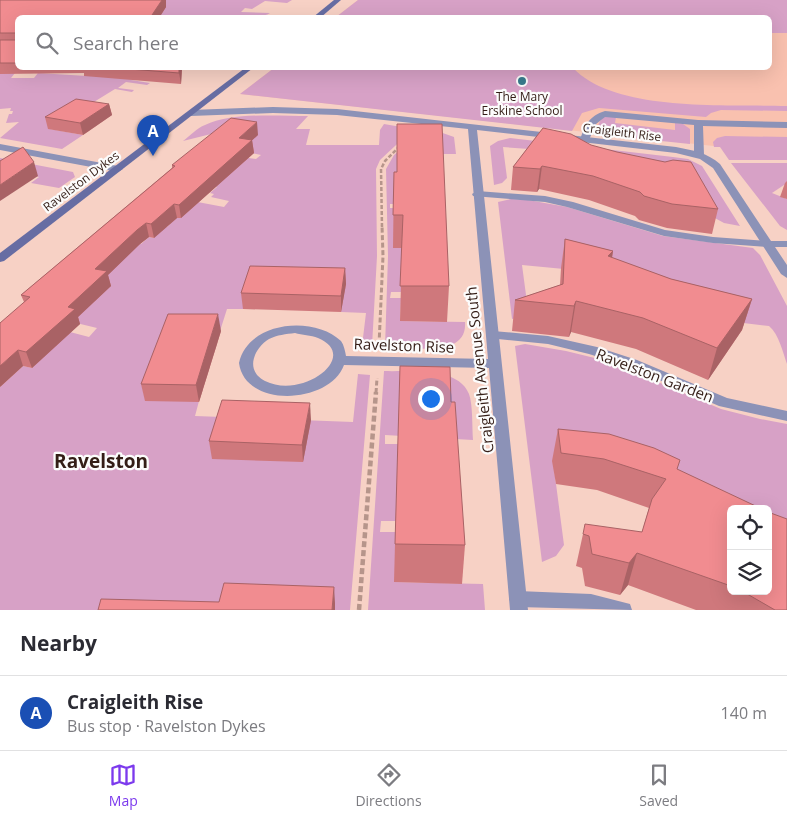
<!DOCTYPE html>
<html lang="en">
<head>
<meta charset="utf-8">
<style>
	:root { --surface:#fff; --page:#f2f2f3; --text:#2b2b33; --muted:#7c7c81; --line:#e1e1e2; --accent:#7c3aed }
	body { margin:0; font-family:"Open Sans",sans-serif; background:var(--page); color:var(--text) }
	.controls { position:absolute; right:15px; bottom:15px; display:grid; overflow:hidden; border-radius:8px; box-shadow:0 5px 20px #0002 }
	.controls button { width:45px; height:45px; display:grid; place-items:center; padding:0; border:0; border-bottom:1px solid var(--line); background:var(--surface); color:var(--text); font:25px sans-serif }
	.you { position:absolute; left:430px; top:398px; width:18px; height:18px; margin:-12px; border:4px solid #fff; border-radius:50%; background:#1a73e8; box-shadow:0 0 0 8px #1a73e833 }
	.badge { display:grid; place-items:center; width:32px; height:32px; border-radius:50%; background:var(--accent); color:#fff; font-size:16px; font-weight:700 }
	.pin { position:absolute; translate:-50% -41px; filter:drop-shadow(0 1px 2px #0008) }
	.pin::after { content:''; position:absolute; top:26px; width:18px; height:15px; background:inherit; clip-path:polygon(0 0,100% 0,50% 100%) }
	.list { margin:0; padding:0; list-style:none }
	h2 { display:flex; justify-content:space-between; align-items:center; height:65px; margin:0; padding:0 20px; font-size:21px }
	h2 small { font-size:16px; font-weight:400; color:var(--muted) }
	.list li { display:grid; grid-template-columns:32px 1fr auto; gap:15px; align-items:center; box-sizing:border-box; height:75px; padding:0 20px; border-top:1px solid var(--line) }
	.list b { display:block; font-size:19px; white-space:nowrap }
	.list p { margin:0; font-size:16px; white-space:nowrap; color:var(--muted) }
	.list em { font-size:16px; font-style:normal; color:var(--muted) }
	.icon { flex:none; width:28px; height:28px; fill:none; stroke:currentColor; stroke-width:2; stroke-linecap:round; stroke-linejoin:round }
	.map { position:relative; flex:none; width:787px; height:610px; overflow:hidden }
	.search { position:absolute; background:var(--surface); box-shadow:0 5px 20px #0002; left:15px; right:15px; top:15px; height:55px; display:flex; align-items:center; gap:12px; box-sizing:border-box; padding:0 18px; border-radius:8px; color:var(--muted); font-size:19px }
	.sheet { height:140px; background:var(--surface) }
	nav { display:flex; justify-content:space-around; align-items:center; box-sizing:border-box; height:70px; border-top:1px solid var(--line); background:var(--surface); font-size:14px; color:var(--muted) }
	nav a { display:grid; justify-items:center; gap:2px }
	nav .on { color:var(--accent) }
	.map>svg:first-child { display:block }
</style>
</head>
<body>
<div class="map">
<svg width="787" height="610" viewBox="0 0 787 610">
	<rect width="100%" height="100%" fill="#f7d1c5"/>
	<polygon fill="#f9c1af" points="358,0 787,0 787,154 240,94 274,68 770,68 770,18 336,17"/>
	<g fill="#d7a1c6">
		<path d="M67 0H292L287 3 265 1 252 9 245 8 241 12 270 13C259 20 247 11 236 18H18Z"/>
		<polygon points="358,0 787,0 787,33 770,33 770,18 336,17"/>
		<polygon points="0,66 15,73 11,78 34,78 38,73 87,76 138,75 131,80 150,83 147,85 126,82 118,88 134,90 132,92 115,89 50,129 83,135 62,149 0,138 19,122 6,123 9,114 12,114 13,111 10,111 11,108 0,109"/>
		<path d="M274 68H573C616 113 728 104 787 106V111L721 110 711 113 706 117 599 108 582 113 572 131 240 94Z"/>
		<path d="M308 116 296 129H310L306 145H379L380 130 384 124 407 128 410 132 380 160 376 169 377 256 372 346H362L366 313 341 312 345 284 243 309H227L220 331 145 400 199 401 195 416 353 422 358 374 370 375 350 610H0V387L23 366 32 368 44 356 51 327 89 337 97 328 64 320 94 282 138 243 141 244 149 237 154 238 162 226 167 227 175 219 187 200 224 207 229 201 211 197 214 194 210 193 217 187 207 185 241 157 256 159 261 155 246 152 211 134 183 141C190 136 197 128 205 125 232 112 279 116 308 116Z"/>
		<polygon points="604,117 616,117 615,123 675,130 675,123 683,124 690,129 690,144 595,134 600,121"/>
		<path d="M437 131 454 137 456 154H406L400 204H390V208H400L393 248H403L401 292H391L390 298H401L400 321 465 322C468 359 409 347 385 347L388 256 386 169 394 155 418 134Z"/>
		<polygon points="725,136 787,137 787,160 729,160 720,147 714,147 713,142 717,138"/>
		<polygon points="510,138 673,157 688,159 702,166 740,226 724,223 713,217 529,149 503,147 507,178 502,183 494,185 490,146 498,141"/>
		<polygon points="0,158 73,172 75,177 59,188 31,183 39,177 4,170 0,173"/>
		<polygon points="731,163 787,163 787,186 784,185 772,193 787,199 787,230 780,226"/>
		<path d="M511 199 528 200 567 207 663 236 753 248 760 255 787 306V364C783 353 779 334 769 326L735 322 564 269 522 265 528 310 516 318 512 319 498 202Z"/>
		<polygon points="525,344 566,351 611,362 721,409 760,419 787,424 787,555 768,549 768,509 731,509 553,461 564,545 556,556 542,562 515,346"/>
		<path d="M384 371C408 372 458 366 469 394 473 405 472 427 473 440L385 435V444H399L397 521H381L380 532H396L395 582 483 584 485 610H368Z"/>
	</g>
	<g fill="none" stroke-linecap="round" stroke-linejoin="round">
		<polyline stroke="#b6958b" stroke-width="2.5" stroke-dasharray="4 2" stroke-linecap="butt" points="382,227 381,169 385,161 400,146"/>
		<g stroke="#b6958b" stroke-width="3" stroke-dasharray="5 2.5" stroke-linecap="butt">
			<polyline points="379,345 383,256 382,225"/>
			<polyline points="376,393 377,378"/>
		</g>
		<polyline stroke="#b6958b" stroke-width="4.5" stroke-dasharray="6 3" stroke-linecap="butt" points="359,610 376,392"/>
		<g fill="#8c92b7" fill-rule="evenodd">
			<path d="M605 111 698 120 787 122V128L703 126 704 155 699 158 694 155V125L605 117 596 124 588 142H582L580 140C585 125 589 116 605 111Z"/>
			<polygon points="477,191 545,196 573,202 665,230 713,237 769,241 775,244 769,247 713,243 664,236 567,207 545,202 473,196 472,194"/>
			<polygon points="493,331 548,336 597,347 637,360 727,398 787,411 787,421 719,406 627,366 589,354 548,344 488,338 486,335"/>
			<polygon points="518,591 591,594 630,604 632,610 518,607 512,605 509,599 512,593"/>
		</g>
		<g fill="#8c92b7" fill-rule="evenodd">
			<path d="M273 107 337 109 676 147C692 150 708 153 720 164L771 241H787V247H775L787 265V278L781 274 713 168 700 159 676 153 477 130 528 610H510L489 368 344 365C330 404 245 409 239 363 248 321 314 315 341 341 344 345 345 351 346 356L488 359 468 129 337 115 273 113 191 116 187 113 191 110ZM295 333C302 335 311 335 318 338 361 356 303 400 265 381 245 371 253 349 269 339 277 335 286 334 295 333Z"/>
			<polygon points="0,144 118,166 123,169 118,172 0,150"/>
		</g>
		<g fill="#676da3" fill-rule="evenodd">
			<polygon points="334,0 341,0 320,18 312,18"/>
			<polygon points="245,68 253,68 4,261 0,262 0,253"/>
		</g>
	</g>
	<g fill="#cf787c">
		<polygon points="0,0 166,7 159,18 18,18 18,68 182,68 181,84 84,76 84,73 0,74"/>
		<polygon points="109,104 112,115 83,135 48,129 45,117"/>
		<polygon points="543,128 718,209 712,234 667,228 639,220 635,216 589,200 539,189 537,192 511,190 513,167"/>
		<polygon points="258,135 252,140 254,153 181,218 177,218 154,238 149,237 140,244 108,275 111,286 78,317 80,324 32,368 23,366 0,387 24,302 21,295 172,168 172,165"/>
		<polygon points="394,172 449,286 447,322 400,321 402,248 393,248"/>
		<polygon points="787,181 787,199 780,197 785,183"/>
		<polygon points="565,239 613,251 612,258 671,279 752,299 742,330 708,380 636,349 571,332 569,337 512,331 515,300 560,285 561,268"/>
		<polygon points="345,268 346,284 341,312 243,309 241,293"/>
		<polygon points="221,331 199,402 145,401 141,384"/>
		<polygon points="451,402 465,545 462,584 394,582 395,544"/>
		<polygon points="311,420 303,462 212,459 209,441"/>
		<polygon points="558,429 677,469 731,509 731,591 768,591 787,610 696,610 628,585 620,595 585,586 582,568 576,566 583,534 642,532 649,508 597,490 556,484 552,461"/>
	</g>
	<g fill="#a96265">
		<polygon points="162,0 166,0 166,7 159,18 150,18"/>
		<polygon points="179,68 182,68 181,84 179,73"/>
		<polygon points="109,104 112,115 83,135 80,123"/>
		<polygon points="257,122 258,135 246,146 252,140 254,153 181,218 179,205 239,138"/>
		<polygon points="34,162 38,176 0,201 0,185"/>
		<polygon points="542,166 539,189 537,192 540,169"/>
		<polygon points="174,204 177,218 154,238 151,224"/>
		<polygon points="146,223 149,237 140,244 108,275 111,286 78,317 80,324 32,368 26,352 68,307 95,269 137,230"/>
		<polygon points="613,251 608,281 608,256"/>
		<polygon points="345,268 346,284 341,312 341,296"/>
		<polygon points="752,299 742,330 708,380 717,348"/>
		<polygon points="576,301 571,332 569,337 574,306"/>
		<polygon points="218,314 221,331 199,402 196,385"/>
		<polygon points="18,350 23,366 0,387 0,366"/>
		<polygon points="310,403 311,420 303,462 302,445"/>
		<polygon points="637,553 628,585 620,595 629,563"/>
		<polygon points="334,587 335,603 335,610 332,610"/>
	</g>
	<g fill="#f18c90" stroke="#a96265">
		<polygon points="0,0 162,0 150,18 18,18 18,63 0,63 0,40 16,40 17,35 15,33 0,33"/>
		<polygon points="117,68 179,68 179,73"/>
		<polygon points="76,99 109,104 80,123 45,117"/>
		<polygon points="231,118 257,122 239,138 252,140 179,205 174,204 151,224 146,223 137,230 95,269 107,271 68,307 75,309 26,352 18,350 0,366 0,323 30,297 21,295 175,166 172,165"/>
		<polygon points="397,124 442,124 449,286 400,286 403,215 393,215 394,172 397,172"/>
		<polygon points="543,128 571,134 591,145 617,152 665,162 673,160 691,162 718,209 672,204 644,196 640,192 593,176 542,166 540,169 513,167"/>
		<polygon points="23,147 34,162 0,185 0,161"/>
		<polygon points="565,239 613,251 608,256 671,279 752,299 717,348 643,318 576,301 574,306 515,300 563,284"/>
		<polygon points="250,266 345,268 341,296 241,293"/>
		<polygon points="168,314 218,314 196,385 141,384"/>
		<polygon points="400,366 450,367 451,402 455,402 465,545 395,544"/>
		<polygon points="222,400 310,403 302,445 209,441"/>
		<polygon points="558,429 609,434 654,448 680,460 677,469 762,509 731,509 731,586 637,553 629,563 592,554 589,536 583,534 585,524 642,532 652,499 666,479 604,459 561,453"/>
		<polygon points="768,512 787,519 787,610 775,610 742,591 768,591"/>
		<polygon points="224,583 334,587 332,610 98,610 101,599 219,602"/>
	</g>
	<circle fill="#397b8d" stroke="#fcfcfc" stroke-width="2" cx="522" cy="81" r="5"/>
	<g text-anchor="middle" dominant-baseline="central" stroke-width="4.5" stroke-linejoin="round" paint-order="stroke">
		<g font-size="12" fill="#341d16" stroke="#fcfcfc">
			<text x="522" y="96">The Mary<tspan x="522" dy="14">Erskine School</tspan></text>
		</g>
		<g font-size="12" fill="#341d16" stroke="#fcfcfc">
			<text transform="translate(622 132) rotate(7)">Craigleith Rise</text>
			<text transform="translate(81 181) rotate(-37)">Ravelston Dykes</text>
		</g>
		<g font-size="15" fill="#341d16" stroke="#fcfcfc">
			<text transform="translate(404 345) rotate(2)">Ravelston Rise</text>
			<text transform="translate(479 370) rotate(-96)">Craigleith Avenue South</text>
			<text transform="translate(655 375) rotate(21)">Ravelston Garden</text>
		</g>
		<g font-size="19" font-weight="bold" fill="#341d16" stroke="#fcfcfc">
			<text x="101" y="461">Ravelston</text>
		</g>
	</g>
</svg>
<div class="controls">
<button><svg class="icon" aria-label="locate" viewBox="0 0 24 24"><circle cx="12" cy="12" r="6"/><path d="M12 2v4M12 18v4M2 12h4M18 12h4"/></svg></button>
<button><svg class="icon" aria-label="layers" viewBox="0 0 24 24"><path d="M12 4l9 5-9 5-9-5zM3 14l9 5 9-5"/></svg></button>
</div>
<div class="you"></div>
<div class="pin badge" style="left:153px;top:156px;background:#1a4fb4">A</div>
<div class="search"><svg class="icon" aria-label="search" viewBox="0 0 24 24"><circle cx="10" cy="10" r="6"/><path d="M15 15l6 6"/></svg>Search here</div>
</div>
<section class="sheet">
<h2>Nearby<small></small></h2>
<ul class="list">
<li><span class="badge" style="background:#1a4fb4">A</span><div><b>Craigleith Rise</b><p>Bus stop · Ravelston Dykes</p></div><em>140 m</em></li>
</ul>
</section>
<nav>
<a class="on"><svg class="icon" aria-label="map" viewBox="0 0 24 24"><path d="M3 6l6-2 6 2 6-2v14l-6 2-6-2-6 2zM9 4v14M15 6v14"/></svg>Map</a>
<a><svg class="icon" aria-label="directions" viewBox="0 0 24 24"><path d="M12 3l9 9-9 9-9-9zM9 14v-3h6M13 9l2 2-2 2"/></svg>Directions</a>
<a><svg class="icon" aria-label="saved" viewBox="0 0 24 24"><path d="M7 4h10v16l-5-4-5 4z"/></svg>Saved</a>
</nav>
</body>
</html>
